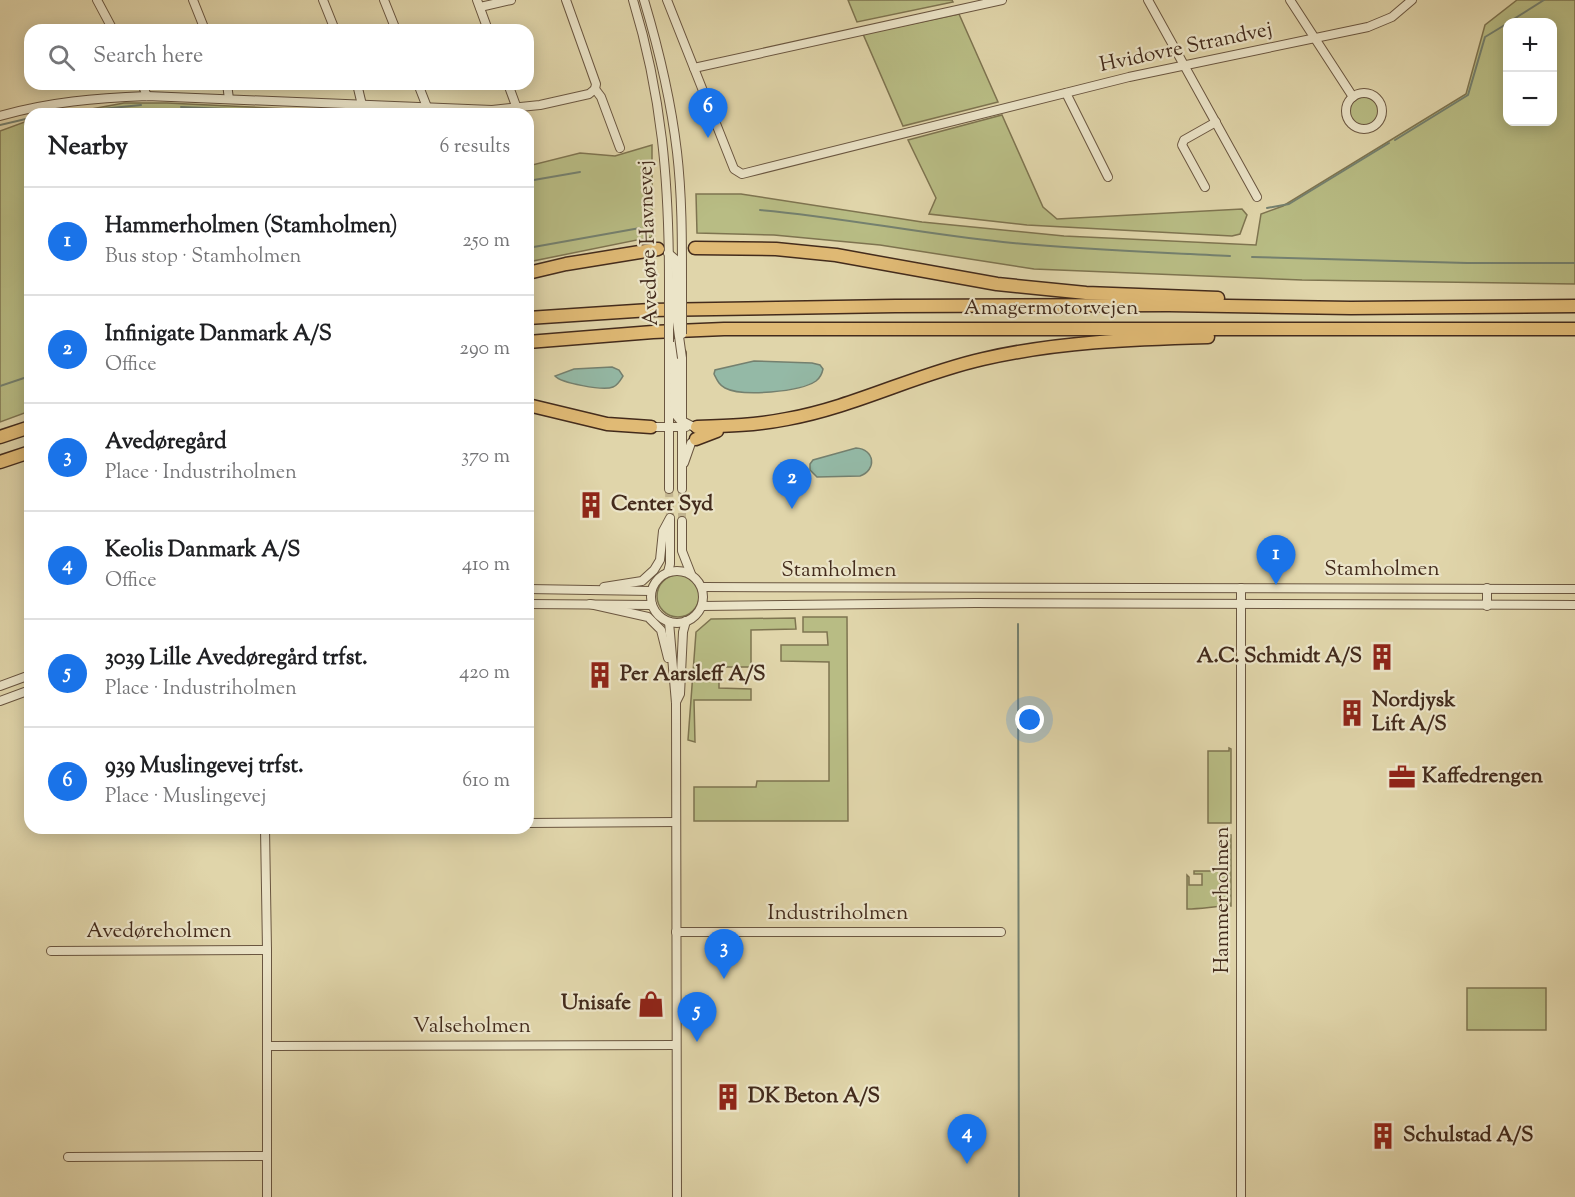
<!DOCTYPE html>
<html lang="en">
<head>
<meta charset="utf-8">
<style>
	:root { --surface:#fff; --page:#f2f2f2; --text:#202124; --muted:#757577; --line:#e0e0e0; --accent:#1a73e8 }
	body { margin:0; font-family:"Sorts Mill Goudy",serif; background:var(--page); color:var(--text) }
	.controls { position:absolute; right:18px; top:18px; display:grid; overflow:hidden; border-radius:12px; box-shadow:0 3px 15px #0003 }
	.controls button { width:54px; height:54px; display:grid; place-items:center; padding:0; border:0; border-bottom:2px solid var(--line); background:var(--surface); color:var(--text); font:30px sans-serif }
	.you { position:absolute; left:1030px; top:720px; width:21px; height:21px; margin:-15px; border:4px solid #fff; border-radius:50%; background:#1a73e8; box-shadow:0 0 0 9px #1a73e833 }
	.badge { display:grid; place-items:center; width:39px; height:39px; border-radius:50%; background:var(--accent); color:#fff; font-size:20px; font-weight:700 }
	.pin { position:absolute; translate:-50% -50px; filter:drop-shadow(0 2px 3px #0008) }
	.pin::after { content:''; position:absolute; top:32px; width:21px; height:18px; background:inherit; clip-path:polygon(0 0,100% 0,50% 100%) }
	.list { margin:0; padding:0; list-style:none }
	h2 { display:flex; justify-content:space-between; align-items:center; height:78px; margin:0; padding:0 24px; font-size:26px }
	h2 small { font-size:20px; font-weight:400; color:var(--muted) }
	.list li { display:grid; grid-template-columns:39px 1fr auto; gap:18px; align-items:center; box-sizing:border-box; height:108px; padding:0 24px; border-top:2px solid var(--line) }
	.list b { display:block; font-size:22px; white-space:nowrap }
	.list p { margin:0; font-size:20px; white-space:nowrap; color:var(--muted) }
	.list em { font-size:20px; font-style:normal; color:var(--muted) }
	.icon { flex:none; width:33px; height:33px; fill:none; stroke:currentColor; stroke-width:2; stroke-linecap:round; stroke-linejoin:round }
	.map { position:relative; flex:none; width:1575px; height:1197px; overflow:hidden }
	.search { position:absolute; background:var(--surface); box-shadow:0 3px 15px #0003; left:24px; top:24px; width:510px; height:66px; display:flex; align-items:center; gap:15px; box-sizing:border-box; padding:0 21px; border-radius:18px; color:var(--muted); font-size:22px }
	.panel { position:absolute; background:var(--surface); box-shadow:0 3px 15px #0003; left:24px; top:108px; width:510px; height:726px; border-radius:18px }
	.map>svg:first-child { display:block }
</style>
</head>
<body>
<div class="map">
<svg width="1575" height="1197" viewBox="0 0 1575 1197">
	<rect width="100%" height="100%" fill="#e0d5aa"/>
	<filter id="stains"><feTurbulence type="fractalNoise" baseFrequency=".00333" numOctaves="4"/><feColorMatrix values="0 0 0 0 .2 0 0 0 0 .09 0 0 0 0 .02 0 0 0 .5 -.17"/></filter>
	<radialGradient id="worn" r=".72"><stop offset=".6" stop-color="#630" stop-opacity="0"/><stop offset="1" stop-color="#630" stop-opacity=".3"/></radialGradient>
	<g fill="#b8bc84" stroke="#7e7450" stroke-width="1.5" fill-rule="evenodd">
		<polygon points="848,0 952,0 953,2 857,22"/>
		<path d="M1517 0H1575V284L1302 280 1034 269 880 245 774 235 697 233 696 194H741L922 222 1064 236 1256 245 1261 214 1283 206 1466 94 1485 25ZM1508 22H1552V122H1508Z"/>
		<polygon points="959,14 998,102 903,126 863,34"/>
		<circle cx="1364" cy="112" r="15"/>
		<polygon points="124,103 167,103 391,114 64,114"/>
		<polygon points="1002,115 1043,207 1057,219 1242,209 1247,215 1240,234 1232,236 1027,225 929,214 936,198 908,140"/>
		<polygon points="30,120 30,411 0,422 0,131"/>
		<polygon points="652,145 652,237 528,262 528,166 580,153 615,156"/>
		<circle cx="678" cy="596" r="21"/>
		<polygon points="803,617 847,617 848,821 694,821 694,787 756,787 757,781 829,781 829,662 781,661 781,645 828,645 827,632 803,632"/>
		<polygon points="795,618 796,629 751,630 751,667 719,667 719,688 751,689 751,700 694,700 695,742 688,740 696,632 711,619"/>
		<polygon points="1229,748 1231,749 1231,823 1208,823 1208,751 1229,751"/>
		<path d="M1224 834 1231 835V906C1215 906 1203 909 1187 909V875L1189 877V885H1202V874H1194V871H1227V839H1223Z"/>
		<rect x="1467" y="988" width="79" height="42"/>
	</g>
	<g fill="#94b9a6" stroke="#74806f" stroke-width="1.5">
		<path d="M754 361 812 363 820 365 823 369C822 374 820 378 816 381 800 392 742 397 725 388 719 385 717 380 714 374L715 370Z"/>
		<path d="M612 367 619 370 623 376C620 381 618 385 613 387 603 391 561 383 555 376L574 369Z"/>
		<path d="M856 448C875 449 877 470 860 476L817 477 810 470V464L813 460Z"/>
	</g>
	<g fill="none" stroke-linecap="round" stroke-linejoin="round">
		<g stroke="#74806f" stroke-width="2">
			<polyline points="1509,22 1544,0"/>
			<polyline points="181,107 344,114"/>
			<polyline points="53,114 141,105"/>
			<polyline points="0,125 30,118"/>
			<polyline points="1395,140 1468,95 1485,37 1508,23"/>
			<polyline points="528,181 580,172"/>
			<polyline points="1267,208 1289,204 1389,143"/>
			<path d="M760 210C841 217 922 234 1003 242 1079 250 1155 252 1230 256"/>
			<polyline points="528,248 640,228"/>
			<polyline points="1252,257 1467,263 1575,263"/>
			<polyline points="0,386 30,376"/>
			<polyline points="1018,624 1019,1197"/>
		</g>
		<g stroke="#c1b38e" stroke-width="8" stroke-dasharray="8 4" stroke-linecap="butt">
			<polyline points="669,489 670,518"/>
			<polyline points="682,489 682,521"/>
		</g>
		<defs>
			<g id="minor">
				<polyline points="97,0 113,30"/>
				<polyline points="193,0 205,30"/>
				<polyline points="323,0 335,30"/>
				<polyline points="384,0 396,30"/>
				<polyline points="477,0 488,30"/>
				<polyline points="566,0 596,84 595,89 601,97 620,148"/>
				<path d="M633 0C662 95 669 182 669 281"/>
				<path d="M644 0C659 50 671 101 677 152 682 195 682 238 682 281"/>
				<polyline points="667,0 734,169 742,174 1129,77 1368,27 1392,17 1412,0"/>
				<polyline points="1148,0 1257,197"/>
				<polyline points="1290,0 1353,97"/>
				<polyline points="480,7 511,0"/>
				<polyline points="694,68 1002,0"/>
				<polyline points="142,84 147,96"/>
				<polyline points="227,84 229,99"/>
				<polyline points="357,84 362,105"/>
				<polyline points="418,84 427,107"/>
				<polyline points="508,84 519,114"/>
				<circle cx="1364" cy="111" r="18"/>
				<polyline points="1066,93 1108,177"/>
				<path d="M0 116C48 102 97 98 147 96L492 110 540 105 589 94 595 89"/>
				<polyline points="1205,187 1182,145 1184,140 1216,122"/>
				<polyline points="668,253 675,259 677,281"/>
				<polyline points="669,342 669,489"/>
				<polyline points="674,343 675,414 680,420 694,427"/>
				<polyline points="651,427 686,427"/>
				<polyline points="684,463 691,443 696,439"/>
				<polyline points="682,489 682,353"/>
				<polyline points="682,521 682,551 691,574"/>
				<circle cx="677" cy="597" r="26"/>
				<polyline points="668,572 670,564 670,520"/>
				<polyline points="604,587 642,581 654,570 660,560 663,531 670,518"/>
				<polyline points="702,587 1575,589"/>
				<polyline points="1241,588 1241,1197"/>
				<polyline points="528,589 651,591"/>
				<polyline points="528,604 652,605"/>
				<polyline points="590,604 648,617 661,630 668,658"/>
				<polyline points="702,606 976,603 1575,605"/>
				<polyline points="1487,606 1487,588"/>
				<polyline points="669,622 676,703 677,1197"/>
				<polyline points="0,686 30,675"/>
				<polyline points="0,701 30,690"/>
				<polyline points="676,702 680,694 683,632 686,621"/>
				<polyline points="528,823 676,822"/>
				<polyline points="265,828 267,950 267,1197"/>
				<polyline points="676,932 1001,932"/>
				<polyline points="51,951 267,950"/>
				<polyline points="267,1046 676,1045"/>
				<polyline points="68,1157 267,1156"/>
			</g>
			<g id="highway">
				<polyline points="695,248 776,249 836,255 997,284 1086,293 1218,298"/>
				<polyline points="528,273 566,264 658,249"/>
				<polyline points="528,318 650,310 895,306 1169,305 1351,308 1575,306"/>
				<polyline points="528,342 653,332 724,329 1575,329"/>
				<polyline points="528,405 607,424 651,427"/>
				<path d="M697 427C727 426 757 425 787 419 854 407 916 374 983 359 1057 342 1132 339 1208 337"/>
				<polyline points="0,437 30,427"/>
				<polyline points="696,439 717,431"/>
				<polyline points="0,462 30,452"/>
			</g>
		</defs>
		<use href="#minor" stroke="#6a5640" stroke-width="10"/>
		<use href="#highway" stroke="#432b1c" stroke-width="15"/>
		<use href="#minor" stroke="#ebe4c8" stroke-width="8"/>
		<use href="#highway" stroke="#e0ba75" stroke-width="12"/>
		<defs>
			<g id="minor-bridge">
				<polyline points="669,281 669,342"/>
				<polyline points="677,281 677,322 682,358"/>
				<polyline points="682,334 682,281"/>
			</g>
		</defs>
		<use href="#minor-bridge" stroke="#6a5640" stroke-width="10" stroke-linecap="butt"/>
		<use href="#minor-bridge" stroke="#ebe4c8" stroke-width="8"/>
	</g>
	<defs>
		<symbol id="building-bare" viewBox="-9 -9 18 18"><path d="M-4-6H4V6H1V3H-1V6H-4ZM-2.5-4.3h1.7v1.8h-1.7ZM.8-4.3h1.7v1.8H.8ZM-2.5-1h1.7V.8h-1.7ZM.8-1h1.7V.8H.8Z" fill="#8f2418" stroke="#ebe4c8" stroke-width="2.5" paint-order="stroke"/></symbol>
		<symbol id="office-bare" viewBox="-9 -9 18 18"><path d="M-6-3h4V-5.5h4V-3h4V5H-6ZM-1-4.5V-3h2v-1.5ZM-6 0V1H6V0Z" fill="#8f2418" stroke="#ebe4c8" stroke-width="2.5" paint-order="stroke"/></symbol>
		<symbol id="shop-bare" viewBox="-9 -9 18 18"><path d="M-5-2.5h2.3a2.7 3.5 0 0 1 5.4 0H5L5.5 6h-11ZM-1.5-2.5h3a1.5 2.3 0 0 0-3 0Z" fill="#8f2418" stroke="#ebe4c8" stroke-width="2.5" paint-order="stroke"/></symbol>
	</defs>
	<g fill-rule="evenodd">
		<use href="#building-bare" x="572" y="486" width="38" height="38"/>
		<use href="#building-bare" x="1363" y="638" width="38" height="38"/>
		<use href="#building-bare" x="581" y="656" width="38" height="38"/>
		<use href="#building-bare" x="1333" y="694" width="38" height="38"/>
		<use href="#office-bare" x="1383" y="758" width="38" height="38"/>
		<use href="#shop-bare" x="632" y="985" width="38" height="38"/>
		<use href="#building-bare" x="709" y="1078" width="38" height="38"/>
		<use href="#building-bare" x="1364" y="1117" width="38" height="38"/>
	</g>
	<g text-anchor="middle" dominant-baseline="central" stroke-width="4.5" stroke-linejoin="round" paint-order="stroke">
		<g font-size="21" fill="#432b1c" stroke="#ebe4c8">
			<text transform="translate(1186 48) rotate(-12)">Hvidovre Strandvej</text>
			<text transform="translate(649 243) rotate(-92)">Avedøre Havnevej</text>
			<text x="1051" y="309">Amagermotorvejen</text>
			<text x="1382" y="570">Stamholmen</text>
			<text x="839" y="571">Stamholmen</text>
			<text transform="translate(1223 900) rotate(-90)">Hammerholmen</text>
			<text x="838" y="914">Industriholmen</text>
			<text x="159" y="932">Avedøreholmen</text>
			<text x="472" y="1027">Valseholmen</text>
		</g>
		<g font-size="21" font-weight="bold" fill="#432b1c" stroke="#ebe4c8" text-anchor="start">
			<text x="611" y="505">Center Syd</text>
			<text x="1362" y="657" text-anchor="end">A.C. Schmidt A/S</text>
			<text x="620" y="675">Per Aarsleff A/S</text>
			<text x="1372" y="701">Nordjysk<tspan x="1372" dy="24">Lift A/S</tspan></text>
			<text x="1422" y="777">Kaffedrengen</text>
			<text x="631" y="1004" text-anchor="end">Unisafe</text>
			<text x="748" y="1097">DK Beton A/S</text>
			<text x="1403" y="1136">Schulstad A/S</text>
		</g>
	</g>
	<rect width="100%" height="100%" filter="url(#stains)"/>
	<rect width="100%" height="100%" fill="url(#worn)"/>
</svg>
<div class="controls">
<button>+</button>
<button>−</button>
</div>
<div class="you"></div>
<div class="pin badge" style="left:1276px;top:585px">1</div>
<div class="pin badge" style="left:792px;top:509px">2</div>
<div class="pin badge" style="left:724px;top:979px">3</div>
<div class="pin badge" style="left:967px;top:1164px">4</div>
<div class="pin badge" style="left:697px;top:1042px">5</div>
<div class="pin badge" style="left:708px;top:138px">6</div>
<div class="search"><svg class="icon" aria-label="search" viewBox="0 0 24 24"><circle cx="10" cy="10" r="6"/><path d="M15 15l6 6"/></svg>Search here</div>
<section class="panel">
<h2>Nearby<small>6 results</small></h2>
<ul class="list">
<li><span class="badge">1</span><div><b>Hammerholmen (Stamholmen)</b><p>Bus stop · Stamholmen</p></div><em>250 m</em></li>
<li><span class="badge">2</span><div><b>Infinigate Danmark A/S</b><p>Office</p></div><em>290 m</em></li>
<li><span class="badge">3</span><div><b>Avedøregård</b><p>Place · Industriholmen</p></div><em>370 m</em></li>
<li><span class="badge">4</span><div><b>Keolis Danmark A/S</b><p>Office</p></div><em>410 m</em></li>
<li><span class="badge">5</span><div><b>3039 Lille Avedøregård trfst.</b><p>Place · Industriholmen</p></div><em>420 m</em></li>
<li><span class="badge">6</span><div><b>939 Muslingevej trfst.</b><p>Place · Muslingevej</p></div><em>610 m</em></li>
</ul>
</section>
</div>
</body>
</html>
